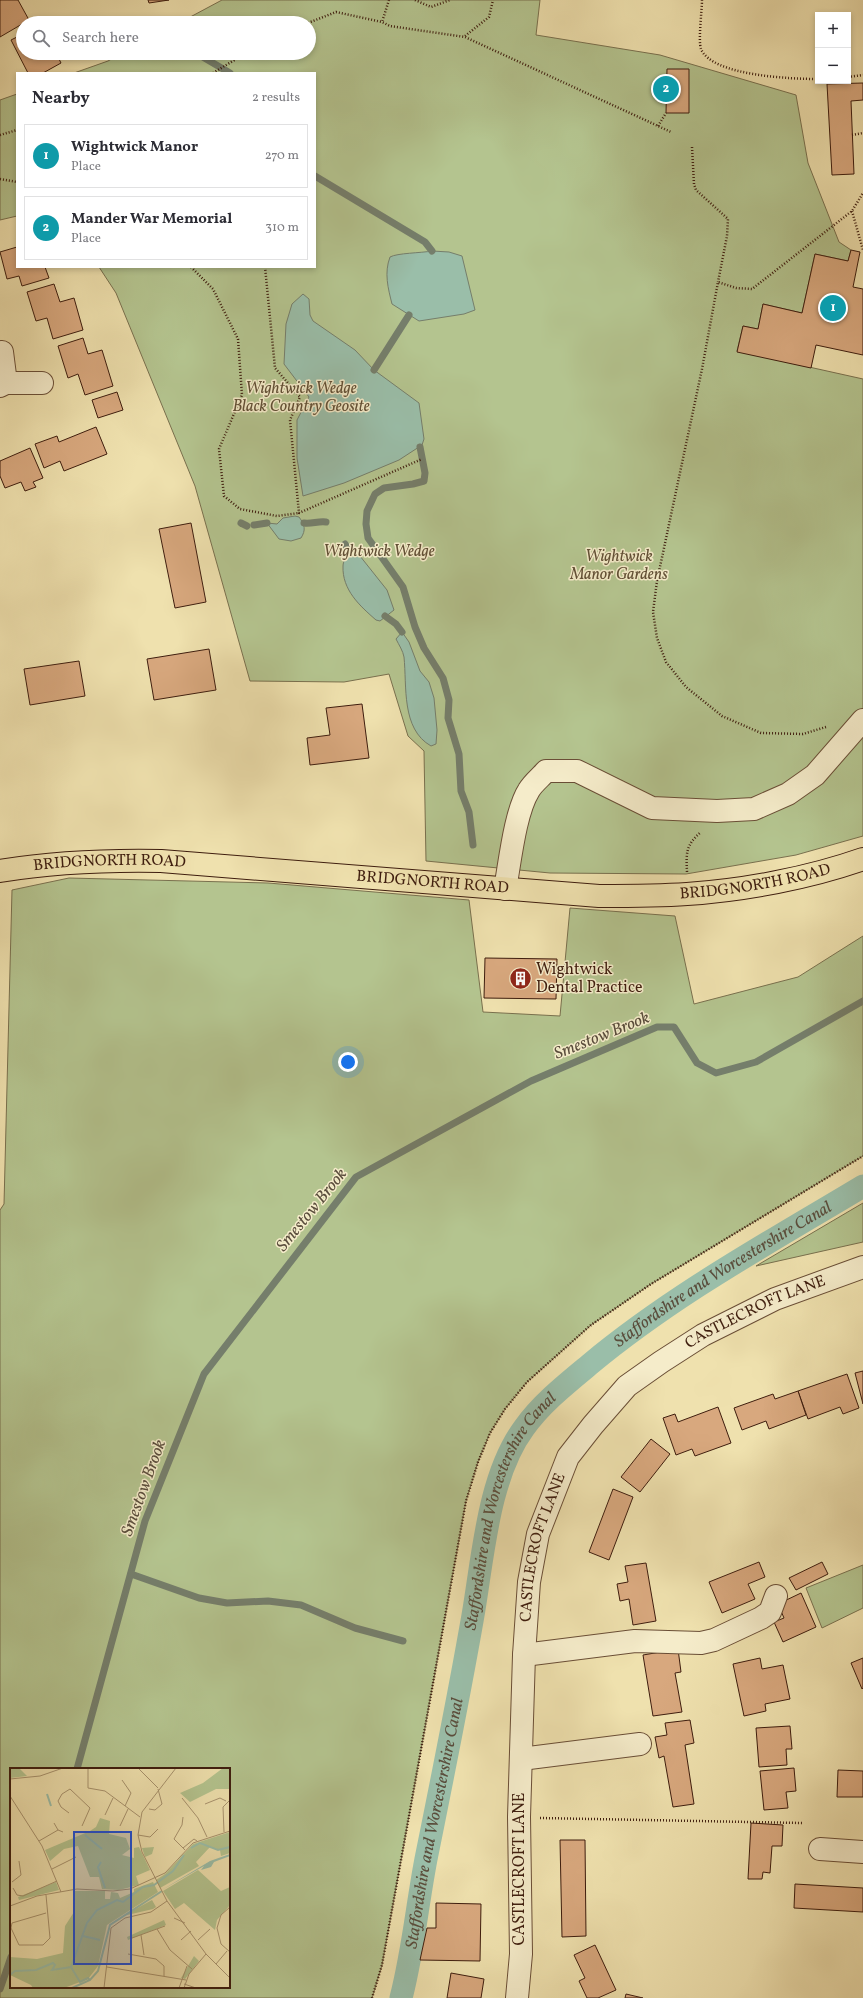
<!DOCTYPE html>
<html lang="en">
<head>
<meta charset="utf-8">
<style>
	:root { --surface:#fff; --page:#f7f7f7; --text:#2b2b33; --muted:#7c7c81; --line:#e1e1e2; --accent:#2563eb }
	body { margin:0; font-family:Vollkorn,serif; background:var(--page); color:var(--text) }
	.controls { position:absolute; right:12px; top:12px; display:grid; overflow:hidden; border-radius:0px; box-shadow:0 2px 6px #0003 }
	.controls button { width:36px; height:36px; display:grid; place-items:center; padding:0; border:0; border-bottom:1px solid var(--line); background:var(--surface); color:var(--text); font:20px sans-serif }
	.you { position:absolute; left:348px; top:1062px; width:14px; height:14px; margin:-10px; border:3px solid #fff; border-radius:50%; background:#1a73e8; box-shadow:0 0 0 6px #1a73e833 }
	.badge { display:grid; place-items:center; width:26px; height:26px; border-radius:50%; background:var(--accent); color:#fff; font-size:13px; font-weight:700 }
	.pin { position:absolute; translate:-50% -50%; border:2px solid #fff; box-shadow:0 1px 4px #0006 }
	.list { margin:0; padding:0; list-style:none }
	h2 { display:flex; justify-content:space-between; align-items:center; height:52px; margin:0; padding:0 16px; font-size:17px }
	h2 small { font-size:13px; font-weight:400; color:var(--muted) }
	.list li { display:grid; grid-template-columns:26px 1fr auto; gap:12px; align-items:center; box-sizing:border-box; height:64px; margin:0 8px 8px; padding:0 8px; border:1px solid var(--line); border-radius:0px }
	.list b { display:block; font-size:15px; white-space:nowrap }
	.list p { margin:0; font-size:13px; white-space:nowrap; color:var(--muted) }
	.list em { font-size:13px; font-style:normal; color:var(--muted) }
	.icon { flex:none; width:22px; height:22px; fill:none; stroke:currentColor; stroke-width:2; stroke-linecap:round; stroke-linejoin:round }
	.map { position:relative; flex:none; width:863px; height:1998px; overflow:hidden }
	.search { position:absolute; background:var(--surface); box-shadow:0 2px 6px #0003; left:16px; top:16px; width:300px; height:44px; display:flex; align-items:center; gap:10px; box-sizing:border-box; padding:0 14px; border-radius:22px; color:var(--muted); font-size:15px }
	.panel { position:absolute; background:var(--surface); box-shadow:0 2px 6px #0003; left:16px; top:72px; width:300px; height:196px; border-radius:0px }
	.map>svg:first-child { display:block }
</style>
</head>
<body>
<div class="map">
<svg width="863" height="1998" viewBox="0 0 863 1998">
	<rect width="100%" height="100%" fill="#efe1ae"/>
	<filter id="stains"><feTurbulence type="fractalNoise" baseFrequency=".005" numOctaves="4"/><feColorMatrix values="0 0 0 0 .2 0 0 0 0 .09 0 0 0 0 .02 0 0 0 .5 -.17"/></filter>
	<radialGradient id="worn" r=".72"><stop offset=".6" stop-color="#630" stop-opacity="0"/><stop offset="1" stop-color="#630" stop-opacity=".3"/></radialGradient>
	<g fill="#b4c48f" stroke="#79704e" fill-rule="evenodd">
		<polygon points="222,0 540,0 536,35 660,55 796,95 808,163 839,242 851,250 848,261 815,254 802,313 763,304 758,329 743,326 737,351 863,379 863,836 796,855 686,874 550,873 426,861 424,751 408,736 389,674 344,682 250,681 195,486 116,293 99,267 315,267 315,73 74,73 108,61 122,53 309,53 309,23 179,23"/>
		<polygon points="17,94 17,216 0,220 0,100"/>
		<path d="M69 878 268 883 469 900 483 1012 560 1016 570 908 675 916 694 1004 798 977 863 936V1156L651 1284 591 1325 527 1382 505 1409 490 1433 478 1462 466 1501 382 1965 372 1998H0V1210L4 1204 12 890ZM11 1769H229V1987H11Z"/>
		<polygon points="863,1203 863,1242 756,1266"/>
		<polygon points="863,1565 863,1608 822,1628 806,1588"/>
	</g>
	<g fill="#9abea9" stroke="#757e6b">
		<path d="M432 251 449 252 462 256 475 310 464 314 419 321 392 304C388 288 384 273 390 257 397 253 421 253 432 251Z"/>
		<polygon points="303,294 309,299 310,315 313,321 355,350 374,370 419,403 424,439 422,445 399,460 344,483 303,496 297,458 297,420 309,397 284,364 286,324 292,304"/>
		<path d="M295 516 299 517C305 525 306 530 301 538L291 541 279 539 267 523 277 524 283 518Z"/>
		<path d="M349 551H356L387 590 394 610 380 621 376 620C360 606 342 590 343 566 343 561 347 555 349 551Z"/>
		<path d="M402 632 409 642 420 671 429 682 434 698 437 730 436 744 431 746C401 729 407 686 404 657 403 651 399 645 396 639Z"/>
	</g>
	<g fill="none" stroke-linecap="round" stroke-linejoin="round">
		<g stroke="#757e6b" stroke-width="7">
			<polyline points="196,53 230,73"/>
			<polyline points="315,176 425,242 432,251"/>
			<polyline points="374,370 409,315"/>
			<polyline points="420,447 425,473 424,481 413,484 384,488 375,494 367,511 366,524 368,538 403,587 415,627 424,648 443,678 449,700 448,718 459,754 461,791 469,812 473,845"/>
			<polyline points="241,523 247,526"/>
			<path d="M304 523C312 524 318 521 326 522"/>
			<polyline points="254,525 267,523"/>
			<polyline points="345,544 349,551"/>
			<polyline points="385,616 396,624 402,632"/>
			<polyline points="131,1574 199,1598 227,1603 268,1601 301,1605 355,1628 403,1641"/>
			<polyline points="77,1769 145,1521 204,1374 356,1177 531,1081 657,1027 674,1027 697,1063 716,1073 756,1062 863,1001"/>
			<polyline points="0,1989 11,1957"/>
		</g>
		<path stroke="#9abea9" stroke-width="23" id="s1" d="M401 1998C413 1952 417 1906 426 1859 442 1780 458 1701 472 1621 483 1561 487 1478 524 1428 541 1404 566 1384 589 1365 673 1295 770 1242 863 1186"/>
	</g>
	<g fill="#d8a87e" stroke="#3e1d0e">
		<polygon points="0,0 18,0 29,20 0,37"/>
		<polygon points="148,0 169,0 149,3"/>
		<polygon points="23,34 23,53 56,53 61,63 43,73 28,73 11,40"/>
		<polygon points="667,69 689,69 689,113 666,113"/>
		<polygon points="863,83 863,100 851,101 854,174 832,175 827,84"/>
		<polygon points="17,247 17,267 45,267 49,278 22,286 19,276 7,279 0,252"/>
		<polygon points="851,250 860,252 853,287 863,289 863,355 816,345 811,368 737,352 743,326 758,329 763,304 802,313 815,254 848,261"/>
		<polygon points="54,284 60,302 74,298 83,330 53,339 47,318 36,321 27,292"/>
		<polygon points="83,338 88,354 102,350 113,386 85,395 78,374 68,378 58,346"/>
		<polygon points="117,392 123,410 98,418 92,400"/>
		<polygon points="96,427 107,454 64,471 60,461 44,468 35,444 57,436 59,442"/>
		<polygon points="30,448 43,478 33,482 36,487 25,491 21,482 5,488 0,476 0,461"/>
		<polygon points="191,523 206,602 175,608 159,529"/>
		<polygon points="209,649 216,690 154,700 147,659"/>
		<polygon points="79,661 85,696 30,705 24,669"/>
		<polygon points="362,704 369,758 310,765 307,738 330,735 326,708"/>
		<polygon points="485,958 557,959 556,999 484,998"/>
		<polygon points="863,1371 863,1404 855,1373"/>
		<polygon points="847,1374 859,1408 843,1414 840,1407 808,1419 798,1391"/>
		<polygon points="798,1391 806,1415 769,1429 766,1421 742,1430 734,1408 773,1394 775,1399"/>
		<polygon points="718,1407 731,1443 695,1456 692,1449 676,1455 663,1418 675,1414 678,1422"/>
		<polygon points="651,1439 670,1454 640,1492 621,1477"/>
		<polygon points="613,1489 633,1497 609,1560 589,1552"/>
		<polygon points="759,1562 765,1577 748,1584 755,1599 722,1613 709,1582"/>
		<polygon points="822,1562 828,1574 796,1590 789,1578"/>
		<polygon points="646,1563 656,1621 633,1625 629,1599 620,1601 617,1584 628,1582 625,1566"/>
		<polygon points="801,1593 816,1627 783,1642 774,1622 784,1618 778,1604"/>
		<polygon points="678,1649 681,1672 675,1673 682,1712 653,1716 643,1655"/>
		<polygon points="760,1658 762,1669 783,1665 790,1699 765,1704 766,1711 744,1716 733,1664"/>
		<polygon points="863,1658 863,1688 862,1689 851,1663"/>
		<polygon points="690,1720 694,1743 685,1745 694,1804 673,1807 664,1756 659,1758 655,1737 667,1735 665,1723"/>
		<polygon points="790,1726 792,1749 786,1749 787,1765 759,1767 756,1728"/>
		<polygon points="794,1768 796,1791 786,1792 788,1808 764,1810 760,1771"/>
		<polygon points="838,1770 863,1771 863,1797 837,1797"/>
		<polygon points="751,1823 783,1825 782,1846 772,1846 770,1873 763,1872 762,1879 748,1879"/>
		<polygon points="560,1840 585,1840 586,1936 562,1937"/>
		<polygon points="795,1884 863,1888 863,1912 794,1908"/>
		<polygon points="436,1903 481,1904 480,1961 420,1960 427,1928 436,1928"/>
		<polygon points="595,1945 616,1990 598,1998 587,1998 579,1981 585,1978 574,1955"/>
		<polygon points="451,1973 484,1979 481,1998 447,1998"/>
		<polygon points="626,1994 643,1998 625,1998"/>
	</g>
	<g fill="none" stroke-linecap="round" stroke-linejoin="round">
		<defs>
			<g id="minor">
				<polyline points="2,352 6,383"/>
				<polyline points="0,386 6,383 42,383"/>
				<path d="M505 889C510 862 515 812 529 790 533 783 541 777 546 771H577L652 808 717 811 754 809 788 794 815 775 863 720"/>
				<polyline points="524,1655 635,1641 701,1643 714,1640 761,1618 770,1612 776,1596"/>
				<polyline points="521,1759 640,1744"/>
				<polyline points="820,1849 863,1852"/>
				<path id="s2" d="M517 1998 521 1954 519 1817 524 1655 529 1582 538 1534 568 1457 593 1425 627 1386 661 1362 703 1335 775 1299 863 1267"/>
			</g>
			<g id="highway">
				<path id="s3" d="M0 871C54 862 106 860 161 861L599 896C628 896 658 896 687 894 745 890 809 878 863 859"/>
			</g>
		</defs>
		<use href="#minor" stroke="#6a4e36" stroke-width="24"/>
		<use href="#highway" stroke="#3e1d0e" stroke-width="24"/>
		<g stroke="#3e1d0e" stroke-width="2.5" stroke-dasharray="1 2" stroke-linecap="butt">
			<polyline points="389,0 382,22 390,26 465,37 671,132"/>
			<polyline points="415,0 431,7 450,0"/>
			<path d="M702 0C702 10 698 41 701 49 712 76 792 79 818 79"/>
			<polyline points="308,23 336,12 382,22"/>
			<polyline points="465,36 489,17 493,0"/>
			<polyline points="213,73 246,53"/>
			<polyline points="848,77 863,75"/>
			<polyline points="658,126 666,113"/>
			<polyline points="0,135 17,130"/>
			<polyline points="852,135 863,133"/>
			<polyline points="692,147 694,184 696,190 728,219 727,236 718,282"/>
			<polyline points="0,179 17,182"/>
			<polyline points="852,211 863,250"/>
			<polyline points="191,267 213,289 238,339 242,395 219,449 224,496 240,509 277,516 299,513"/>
			<polyline points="265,267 275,368 300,397 290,420 299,513 422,459"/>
			<polyline points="826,727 803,734 761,733 722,716 686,687 666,662 657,638 653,612 657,581 702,369 718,282 736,288 752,289 852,211 863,193"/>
			<path d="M687 872C686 852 686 845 701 832"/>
			<polyline points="540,1818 802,1823"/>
			<polyline points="372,1998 382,1965 466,1501 478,1462 490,1433 505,1409 527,1382 591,1325 651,1284 863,1156"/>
		</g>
		<use href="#minor" stroke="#f5ecca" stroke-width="22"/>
		<use href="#highway" stroke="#efe1ae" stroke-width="22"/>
	</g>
	<defs>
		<symbol id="building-disc" viewBox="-11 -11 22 22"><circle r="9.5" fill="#8f2418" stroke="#f5ecca"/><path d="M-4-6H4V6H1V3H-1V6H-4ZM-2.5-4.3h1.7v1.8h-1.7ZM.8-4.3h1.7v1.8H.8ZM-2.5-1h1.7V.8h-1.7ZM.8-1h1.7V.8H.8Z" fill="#fff"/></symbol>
	</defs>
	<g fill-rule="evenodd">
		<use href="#building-disc" x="508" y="966" width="25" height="25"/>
	</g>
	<g text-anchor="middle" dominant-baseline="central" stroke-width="3" stroke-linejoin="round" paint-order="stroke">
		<g font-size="16" font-style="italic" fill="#614f35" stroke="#f5ecca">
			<text x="301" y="389">Wightwick Wedge<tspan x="301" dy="18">Black Country Geosite</tspan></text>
			<text x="379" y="552">Wightwick Wedge</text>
			<text x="619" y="557">Wightwick<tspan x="619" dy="18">Manor Gardens</tspan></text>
		</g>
		<g font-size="16" fill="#3e1d0e" stroke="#f5ecca">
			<text stroke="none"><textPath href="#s3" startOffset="110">BRIDGNORTH ROAD</textPath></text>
			<text stroke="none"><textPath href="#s3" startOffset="758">BRIDGNORTH ROAD</textPath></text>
			<text stroke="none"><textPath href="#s3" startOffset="434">BRIDGNORTH ROAD</textPath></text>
			<text stroke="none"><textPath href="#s2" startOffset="789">CASTLECROFT LANE</textPath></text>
			<text stroke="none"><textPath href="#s2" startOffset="453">CASTLECROFT LANE</textPath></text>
			<text transform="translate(520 1869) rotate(-90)">CASTLECROFT LANE</text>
		</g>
		<g font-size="16" fill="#3e1d0e" stroke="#f5ecca" text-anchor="start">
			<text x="536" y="970">Wightwick<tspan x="536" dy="18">Dental Practice</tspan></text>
		</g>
		<g font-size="17" font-style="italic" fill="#5a4d3c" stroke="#f5ecca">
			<text transform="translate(602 1036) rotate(-22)">Smestow Brook</text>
			<text transform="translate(312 1210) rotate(-51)">Smestow Brook</text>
			<text stroke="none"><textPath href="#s1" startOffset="838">Staffordshire and Worcestershire Canal</textPath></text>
			<text transform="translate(144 1488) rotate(-70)">Smestow Brook</text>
			<text stroke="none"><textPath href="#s1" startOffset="502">Staffordshire and Worcestershire Canal</textPath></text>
			<text stroke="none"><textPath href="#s1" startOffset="178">Staffordshire and Worcestershire Canal</textPath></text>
		</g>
	</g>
	<g transform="translate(10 1768)">
		<rect width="220" height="220" fill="#efe1ae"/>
		<path d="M1 0H9L17 8 0 10ZM213 0H220V21H206L180 34 170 25 193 15ZM90 50 100 53 99 66 116 70 120 81 112 87 124 90V80L129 79 140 102 126 108 129 117 109 122 92 121 89 109H80L68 78 54 81 40 93 35 82 80 63 86 59ZM220 64V85L211 88 210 82 200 79 186 94 189 98 150 120 146 112 155 106 183 76ZM144 79 142 86 135 89 132 80ZM188 102 211 123 220 119V137L207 152 205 162 174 135 165 141 153 123ZM46 114 49 122 9 132 8 129ZM143 114 148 124 97 157 88 198 78 211 54 220H23L21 217 0 207V189L27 191 53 185 55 158 64 144V123H95V131H100L101 124 108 125 110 130 124 124V121ZM142 132 146 139 143 141 113 148ZM154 152 156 157 118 172 117 169ZM184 188 189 193 175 211 171 210Z" fill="#b4c48f"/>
		<path d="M220 86V88L204 94 201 99 191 102 194 98 152 122 200 93Z" fill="#9abea9"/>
		<path fill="none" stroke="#9abea9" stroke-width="2" d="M37 26 41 38M75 67 92 81M181 80 190 75 208 82 220 79M91 94 88 99 95 120M73 168 90 172M61 199 70 214 78 210 80 212M0 207 5 203 26 202 43 195 45 197 42 202 61 199 77 155 87 142 107 132 113 134 133 119 144 117 163 103 174 87M62 220 80 212 88 203 100 157 152 123"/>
		<path fill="none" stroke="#a8936e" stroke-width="1" d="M78 0V20L95 23 130 49M128 0 148 20M166 0 132 44 128 67 132 84 157 133 196 186 220 210M0 11 30 8 53 0M112 12 121 25 115 38M0 28 32 78 51 124M172 30 188 50 197 69M195 36 210 30 216 33M139 41 145 42 152 36 148 21M59 45 51 39 48 33 52 26 60 21 80 40 72 58M95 47 103 30M173 49 172 57 164 71 175 82M44 55 48 62 53 64M110 58 118 41M214 64 213 39 220 32M128 67 140 69 148 61M29 73 48 62M173 80 184 71 187 73M42 101 66 89M2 114 11 107 9 93M3 120 7 127 13 128 47 113M36 127 40 170 33 177H9L1 160 2 155 36 145M0 138 27 128 67 121 103 123 120 121 155 105 183 75 220 63M220 139 211 147 207 160 211 176 220 184M164 150 175 155M147 161 160 182 182 201M131 167 134 187M122 170 155 158M171 172 181 163M188 172 200 161M118 186 146 191 154 198V208M206 196 217 183M97 199 176 212M174 216 186 220M94 220 101 160 115 150 141 144 157 133M169 220 177 198M174 220 179 206 196 186"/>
		<path fill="#1d4ed8" fill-opacity="0.15" stroke="#1d4ed8" stroke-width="2" d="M64 64H121V196H64Z"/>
		<rect width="220" height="220" fill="none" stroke="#3e1d0e" stroke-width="2"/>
	</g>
	<rect width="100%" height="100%" filter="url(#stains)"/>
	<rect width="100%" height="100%" fill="url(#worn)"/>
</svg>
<div class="controls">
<button>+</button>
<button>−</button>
</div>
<div class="you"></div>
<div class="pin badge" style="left:833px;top:308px;background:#0f9aa8">1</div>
<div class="pin badge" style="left:666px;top:89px;background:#0f9aa8">2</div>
<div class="search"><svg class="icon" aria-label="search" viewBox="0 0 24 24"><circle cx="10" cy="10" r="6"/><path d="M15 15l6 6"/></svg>Search here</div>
<section class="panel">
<h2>Nearby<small>2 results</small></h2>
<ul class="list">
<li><span class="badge" style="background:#0f9aa8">1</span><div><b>Wightwick Manor</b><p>Place</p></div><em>270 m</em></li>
<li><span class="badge" style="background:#0f9aa8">2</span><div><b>Mander War Memorial</b><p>Place</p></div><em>310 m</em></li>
</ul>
</section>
</div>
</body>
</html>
